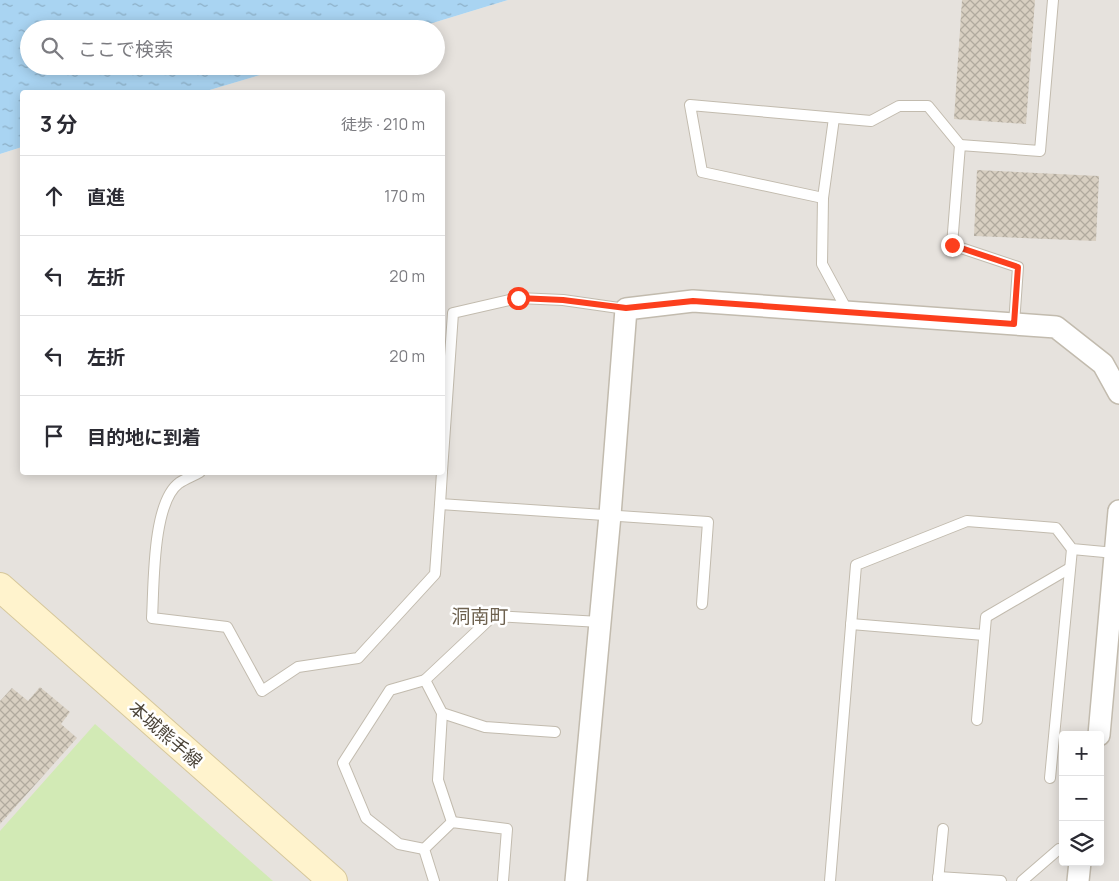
<!DOCTYPE html>
<html lang="ja">
<head>
<meta charset="utf-8">
<style>
	:root { --surface:#fff; --page:#f7f7f7; --text:#2b2b33; --muted:#7c7c81; --line:#e1e1e2 }
	body { margin:0; font-family:Manrope,"Noto Sans JP",sans-serif; background:var(--page); color:var(--text) }
	.controls { position:absolute; right:15px; bottom:15px; display:grid; overflow:hidden; border-radius:5px; box-shadow:0 2px 12px #0003 }
	.controls button { width:45px; height:45px; display:grid; place-items:center; padding:0; border:0; border-bottom:1px solid var(--line); background:var(--surface); color:var(--text); font:25px sans-serif }
	.stop { position:absolute; width:15px; height:15px; margin:-11px; border:4px solid #fc3f1d; border-radius:50%; background:#fff }
	.stop.end { background:#fc3f1d; border-color:#fff; box-shadow:0 1px 5px #0008 }
	.list { margin:0; padding:0; list-style:none }
	h2 { display:flex; justify-content:space-between; align-items:center; height:65px; margin:0; padding:0 20px; font-size:21px }
	h2 small { font-size:16px; font-weight:400; color:var(--muted) }
	.list li { display:grid; grid-template-columns:32px 1fr auto; gap:15px; align-items:center; box-sizing:border-box; height:80px; padding:0 20px; border-top:1px solid var(--line) }
	.list b { display:block; font-size:19px; white-space:nowrap }
	.list em { font-size:16px; font-style:normal; color:var(--muted) }
	.icon { flex:none; width:28px; height:28px; fill:none; stroke:currentColor; stroke-width:2; stroke-linecap:round; stroke-linejoin:round }
	.map { position:relative; flex:none; width:1119px; height:881px; overflow:hidden }
	.search { position:absolute; background:var(--surface); box-shadow:0 2px 12px #0003; left:20px; top:20px; width:425px; height:55px; display:flex; align-items:center; gap:12px; box-sizing:border-box; padding:0 18px; border-radius:28px; color:var(--muted); font-size:19px }
	.panel { position:absolute; background:var(--surface); box-shadow:0 2px 12px #0003; left:20px; top:90px; width:425px; height:385px; border-radius:5px }
	.map>svg:first-child { display:block }
</style>
</head>
<body>
<div class="map">
<svg width="1119" height="881" viewBox="0 0 1119 881">
	<defs>
		<pattern id="water-ripples" width="26" height="14" patternUnits="userSpaceOnUse" patternTransform="scale(1.25)"><rect width="26" height="14" fill="#a9d4f2"/><path d="M2 4q2-2 4 0t4 0M15 11q2-2 4 0t4 0" fill="none" stroke="#8caec5"/></pattern>
		<pattern id="building-cross-hatch" width="8" height="8" patternUnits="userSpaceOnUse" patternTransform="scale(1.25)"><rect width="8" height="8" fill="#d8cfc1"/><path d="M0 0l8 8M0 8l8-8" fill="none" stroke="#b1aa9e"/></pattern>
	</defs>
	<rect width="100%" height="100%" fill="#f6f3ec"/>
	<path fill="#e6e2dd" fill-rule="evenodd" d="M508 0H1119V881H0V154L22 147V472H442V92H203L290 66H436V29H413ZM1063 735H1100V862H1063Z"/>
	<polygon fill="#d2eab5" points="95,724 273,881 274,881 0,881 0,831"/>
	<polygon fill="url(#water-ripples)" points="0,0 508,0 413,29 29,29 29,66 290,66 203,92 22,92 22,147 0,154"/>
	<g fill="url(#building-cross-hatch)">
		<polygon points="962,0 1035,0 1026,124 954,119"/>
		<polygon points="977,170 1099,176 1096,241 974,236"/>
		<polygon points="40,687 70,712 61,724 77,738 0,824 0,701 12,688 28,701"/>
	</g>
	<g fill="none" stroke-linecap="round" stroke-linejoin="round">
		<defs>
			<g id="service">
				<polyline points="823,198 834,118"/>
				<polyline points="848,312 822,264 823,198 702,172 690,105 871,121 899,106 928,106 960,145"/>
				<polyline points="1014,324 1018,267 952,245 960,145 1040,151 1053,0"/>
				<polyline points="442,471 453,313 518,298 563,300 626,309"/>
				<path d="M200 472C193 476 185 479 179 483 152 503 154 586 152 618L227 627 262 691 298 667 358 658 435 574 440 504"/>
				<polyline points="442,472 440,504 708,522 702,604"/>
				<polyline points="851,624 984,635"/>
				<polyline points="442,713 485,727 555,732"/>
				<polyline points="977,720 986,617 1070,568"/>
				<polyline points="1050,778 1072,549"/>
				<polyline points="452,822 438,780 442,713 425,680 493,616 600,622"/>
				<polyline points="424,849 399,844 366,818 343,763 390,690 425,680"/>
				<polyline points="938,877 1001,881"/>
				<polyline points="434,881 424,849 452,822 507,829 503,881"/>
				<polyline points="830,881 856,565 967,521 1056,528 1072,549 1115,553"/>
				<polyline points="938,881 943,829"/>
				<polyline points="1022,881 1059,849 1063,849"/>
			</g>
			<g id="minor">
				<polyline points="1099,735 1119,511"/>
				<polyline points="576,881 610,515 626,309 693,301 1056,327 1103,364 1119,393"/>
				<polyline points="1078,881 1080,862"/>
			</g>
			<polyline id="secondary" points="0,587 333,881"/>
		</defs>
		<use href="#service" stroke="#c2bbae" stroke-width="12"/>
		<use href="#minor" stroke="#c2bbae" stroke-width="24"/>
		<use href="#secondary" stroke="#d6c79b" stroke-width="30"/>
		<use href="#service" stroke="#fff" stroke-width="10"/>
		<use href="#minor" stroke="#fff" stroke-width="21"/>
		<use href="#secondary" stroke="#fff3cd" stroke-width="28"/>
	</g>
	<g fill="none" stroke-linecap="round" stroke-linejoin="round">
		<polyline stroke="#fc3f1d" stroke-width="6" points="518,298 563,300 626,308 693,301 1014,324 1018,267 952,245"/>
	</g>
	<g text-anchor="middle" dominant-baseline="central" stroke-width="5" stroke-linejoin="round" paint-order="stroke">
		<g font-size="18" fill="#4b4439" stroke="#fff">
			<text transform="translate(166 734) rotate(41)">本城熊手線</text>
		</g>
		<g font-size="19" fill="#6e6250" stroke="#fff">
			<text x="480" y="616">洞南町</text>
		</g>
	</g>
</svg>
<div class="controls">
<button>+</button>
<button>−</button>
<button><svg class="icon" aria-label="layers" viewBox="0 0 24 24"><path d="M12 4l9 5-9 5-9-5zM3 14l9 5 9-5"/></svg></button>
</div>
<div class="stop" style="left:518px;top:298px"></div>
<div class="stop end" style="left:952px;top:245px"></div>
<div class="search"><svg class="icon" aria-label="search" viewBox="0 0 24 24"><circle cx="10" cy="10" r="6"/><path d="M15 15l6 6"/></svg>ここで検索</div>
<section class="panel">
<h2>3 分<small>徒歩 · 210 m</small></h2>
<ul class="list">
<li><svg class="icon" aria-label="ahead" viewBox="0 0 24 24"><path d="M12 20V5M6 11l6-6 6 6"/></svg><div><b>直進</b></div><em>170 m</em></li>
<li><svg class="icon" aria-label="left" viewBox="0 0 24 24"><path d="M17 20v-9H6M10 6l-5 5 5 5"/></svg><div><b>左折</b></div><em>20 m</em></li>
<li><svg class="icon" aria-label="left" viewBox="0 0 24 24"><path d="M17 20v-9H6M10 6l-5 5 5 5"/></svg><div><b>左折</b></div><em>20 m</em></li>
<li><svg class="icon" aria-label="arrive" viewBox="0 0 24 24"><path d="M6 21V4h12l-3 4 3 4H6"/></svg><div><b>目的地に到着</b></div></li>
</ul>
</section>
</div>
</body>
</html>
